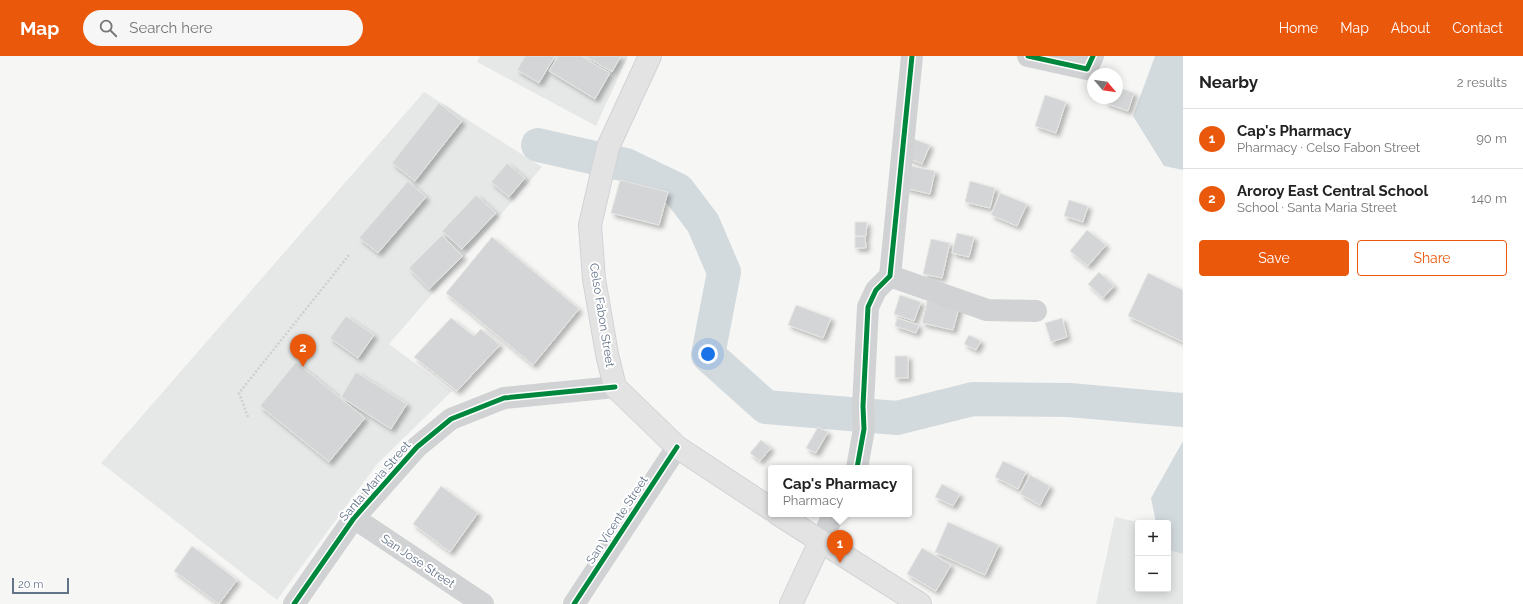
<!DOCTYPE html>
<html lang="en">
<head>
<meta charset="utf-8">
<style>
	:root { --surface:#fff; --page:#f6f6f6; --text:#222; --muted:#767676; --line:#e0e0e0; --accent:#ea580c }
	body { margin:0; font-family:Raleway,sans-serif; background:var(--page); color:var(--text) }
	.controls { position:absolute; right:12px; bottom:12px; display:grid; overflow:hidden; border-radius:4px; box-shadow:0 2px 10px #0003 }
	.controls button { width:36px; height:36px; display:grid; place-items:center; padding:0; border:0; border-bottom:1px solid var(--line); background:var(--surface); color:var(--text); font:20px sans-serif }
	.compass { position:absolute; left:1087px; top:12px; width:36px; height:36px; border-radius:50%; background:var(--surface); box-shadow:0 2px 10px #0003; rotate:119deg }
	.scale { position:absolute; left:12px; bottom:10px; width:57px; box-sizing:border-box; padding-left:4px; border:2px solid #637388; border-top:0; font-size:11px; line-height:14px; white-space:nowrap; color:#637388; -webkit-text-stroke:3px #fff; paint-order:stroke }
	.you { position:absolute; left:708px; top:298px; width:14px; height:14px; margin:-10px; border:3px solid #fff; border-radius:50%; background:#1a73e8; box-shadow:0 0 0 6px #1a73e833 }
	.badge { display:grid; place-items:center; width:26px; height:26px; border-radius:50%; background:var(--accent); color:#fff; font-size:13px; font-weight:700 }
	.pin { position:absolute; translate:-50% -33px; filter:drop-shadow(0 1px 2px #0008) }
	.pin::after { content:''; position:absolute; top:21px; width:14px; height:12px; background:inherit; clip-path:polygon(0 0,100% 0,50% 100%) }
	.popup { position:absolute; left:768px; top:409px; width:144px; height:52px; box-sizing:border-box; display:grid; place-content:center; border-radius:4px; background:var(--surface); filter:drop-shadow(0 1px 3px #0005); font-size:13px; white-space:nowrap; color:var(--muted) }
	.popup b { font-size:15px; color:var(--text) }
	.popup::after { content:''; position:absolute; left:50%; top:100%; margin-left:-8px; border:8px solid transparent; border-top-color:var(--surface) }
	.list { margin:0; padding:0; list-style:none }
	h2 { display:flex; justify-content:space-between; align-items:center; height:52px; margin:0; padding:0 16px; font-size:17px }
	h2 small { font-size:13px; font-weight:400; color:var(--muted) }
	.list li { display:grid; grid-template-columns:26px 1fr auto; gap:12px; align-items:center; box-sizing:border-box; height:60px; padding:0 16px; border-top:1px solid var(--line) }
	.list b { display:block; font-size:15px; white-space:nowrap }
	.list p { margin:0; font-size:13px; white-space:nowrap; color:var(--muted) }
	.list em { font-size:13px; font-style:normal; color:var(--muted) }
	.actions { display:flex; gap:8px; padding:12px 16px }
	.actions a { flex:1; padding:9px 0; border:1px solid var(--accent); border-radius:4px; text-align:center; font-size:14px; color:var(--accent) }
	.actions .main { background:var(--accent); color:#fff }
	.icon { flex:none; width:22px; height:22px; fill:none; stroke:currentColor; stroke-width:2; stroke-linecap:round; stroke-linejoin:round }
	.map { position:relative; flex:none; width:1183px; height:548px; overflow:hidden }
	header { display:flex; align-items:center; gap:24px; box-sizing:border-box; height:56px; padding:0 20px; background:var(--accent); color:#fff }
	header strong { font-size:19px }
	nav { display:flex; gap:22px; margin-inline-start:auto; font-size:14px }
	.search { width:280px; height:36px; background:var(--page); display:flex; align-items:center; gap:10px; box-sizing:border-box; padding:0 14px; border-radius:22px; color:var(--muted); font-size:15px }
	main { display:flex }
	aside { flex:1; background:var(--surface) }
	.map>svg:first-child { display:block }
</style>
</head>
<body>
<header>
<strong>Map</strong>
<div class="search"><svg class="icon" aria-label="search" viewBox="0 0 24 24"><circle cx="10" cy="10" r="6"/><path d="M15 15l6 6"/></svg>Search here</div>
<nav><a>Home</a><a>Map</a><a>About</a><a>Contact</a></nav>
</header>
<main>
<div class="map">
<svg width="1183" height="548" viewBox="0 0 1183 548">
	<defs>
		<filter id="shadow"><feDropShadow dx="3.5" dy="3.5" stdDeviation="2" flood-color="#0004"/></filter>
	</defs>
	<rect width="100%" height="100%" fill="#f6f6f5"/>
	<g fill="#e6e7e7">
		<polygon points="480,0 628,0 596,70 477,6"/>
		<polygon points="424,36 542,111 389,288 452,335 377,408 277,544 101,407"/>
		<polygon points="1115,461 1142,467 1138,467 1138,533 1168,533 1168,494 1183,498 1183,548 1096,548"/>
	</g>
	<g fill="#d3dade">
		<polygon points="1155,0 1183,0 1183,114 1164,110 1133,60"/>
		<polygon points="1183,385 1183,498 1168,494 1168,467 1156,467 1151,442"/>
	</g>
	<g fill="none" stroke-linecap="round" stroke-linejoin="round">
		<polyline stroke="#d3dade" stroke-width="34" points="538,89 626,109 678,134 703,167 724,216 708,299 766,351 897,362 973,343 1069,344 1183,354"/>
	</g>
	<g fill="#d4d5d6" stroke="#e6e6e4" filter="url(#shadow)">
		<polygon points="525,0 555,0 539,27 517,14"/>
		<polygon points="558,0 581,0 610,17 595,43 549,15"/>
		<polygon points="585,0 621,0 612,16"/>
		<polygon points="1117,31 1134,37 1128,55 1105,47 1107,42 1117,42"/>
		<polygon points="1045,39 1066,46 1056,77 1035,70"/>
		<polygon points="439,47 462,65 415,125 392,107"/>
		<polygon points="914,83 930,89 922,108 906,101"/>
		<polygon points="507,107 525,122 509,141 491,126"/>
		<polygon points="911,110 935,115 930,138 905,132"/>
		<polygon points="620,124 668,136 659,169 611,157"/>
		<polygon points="408,125 426,141 378,197 359,182"/>
		<polygon points="970,125 995,132 990,152 965,146"/>
		<polygon points="1000,137 1027,148 1017,170 991,159"/>
		<polygon points="476,139 496,157 462,193 442,175"/>
		<polygon points="1069,144 1088,150 1083,166 1064,160"/>
		<polygon points="855,166 867,166 866,180 855,180"/>
		<polygon points="1087,174 1106,189 1088,210 1070,195"/>
		<polygon points="957,177 974,181 969,201 952,197"/>
		<polygon points="442,179 463,200 429,233 409,212"/>
		<polygon points="865,180 866,192 855,192 855,181"/>
		<polygon points="492,181 579,253 533,309 446,237"/>
		<polygon points="931,183 950,187 942,222 923,218"/>
		<polygon points="1099,216 1114,230 1103,242 1088,228"/>
		<polygon points="1148,217 1183,234 1183,286 1128,260"/>
		<polygon points="900,239 921,246 914,265 894,258"/>
		<polygon points="928,241 960,248 953,274 922,267"/>
		<polygon points="796,249 831,262 823,282 788,269"/>
		<polygon points="346,260 374,279 358,302 330,282"/>
		<polygon points="451,262 474,280 481,273 500,289 457,335 414,301"/>
		<polygon points="897,262 919,269 916,277 895,270"/>
		<polygon points="1062,262 1067,281 1051,286 1045,267"/>
		<polygon points="969,279 981,285 976,294 964,288"/>
		<rect x="895" y="300" width="13" height="22"/>
		<polygon points="296,306 365,362 329,406 260,350"/>
		<polygon points="356,316 407,348 391,373 341,341"/>
		<polygon points="818,371 828,376 816,397 806,392"/>
		<polygon points="761,384 771,392 760,405 750,397"/>
		<polygon points="1003,405 1026,416 1018,433 995,421"/>
		<polygon points="1030,419 1050,430 1040,449 1020,438"/>
		<polygon points="942,428 960,438 953,450 935,441"/>
		<polygon points="441,430 478,457 450,496 413,468"/>
		<polygon points="948,466 999,489 985,519 935,496"/>
		<polygon points="192,490 237,524 219,548 174,515"/>
		<polygon points="922,492 951,509 936,535 907,518"/>
	</g>
	<g fill="none" stroke-linecap="round" stroke-linejoin="round">
		<defs>
			<g id="major">
				<polyline points="650,0 608,91 590,169 594,223 607,298 615,331 677,391 771,453"/>
				<polyline points="778,458 920,548"/>
				<polyline points="791,548 820,486"/>
			</g>
		</defs>
		<use href="#major" stroke="#d2d3d5" stroke-width="24"/>
		<polyline stroke="#cfcfd0" stroke-width="2.5" stroke-dasharray="2 2" stroke-linecap="butt" points="248,361 239,337 349,199"/>
		<g stroke="#d1d2d3" stroke-width="22">
			<polyline points="1028,0 1087,13 1093,0"/>
			<polyline points="890,220 987,254 1036,255"/>
			<polyline points="857,412 864,373 863,350 868,251 876,234 890,220 912,0"/>
			<polyline points="354,462 483,548"/>
			<polyline points="820,486 834,458"/>
			<polyline points="294,548 354,462 417,391 451,363 504,342 615,331"/>
			<polyline points="574,548 677,391"/>
		</g>
		<use href="#major" stroke="#e3e3e4" stroke-width="22"/>
		<defs>
			<g id="cycleway">
				<polyline points="1028,0 1087,13 1093,0"/>
				<polyline points="857,412 864,373 863,350 868,251 876,234 890,220 912,0"/>
				<polyline points="294,548 354,462 417,391 451,363 504,342 615,331"/>
				<polyline points="574,548 677,391"/>
			</g>
		</defs>
		<use href="#cycleway" stroke="#fff" stroke-width="8"/>
		<use href="#cycleway" stroke="#00873e" stroke-width="5"/>
	</g>
	<g text-anchor="middle" dominant-baseline="central" stroke-width="4" stroke-linejoin="round" paint-order="stroke">
		<g font-size="12" fill="#637388" stroke="#fff">
			<text transform="translate(602 259) rotate(81)">Celso Fabon Street</text>
			<text transform="translate(375 425) rotate(-49)">Santa Maria Street</text>
			<text transform="translate(617 464) rotate(-57)">San Vicente Street</text>
			<text transform="translate(418 505) rotate(34)">San Jose Street</text>
		</g>
	</g>
</svg>
<div class="controls">
<button>+</button>
<button>−</button>
</div>
<svg class="compass" viewBox="-18 -18 36 36"><path d="M0-13l5 13h-10z" fill="#e53935"/><path d="M0 13l5-13h-10z" fill="#767676"/></svg>
<div class="scale">20 m</div>
<div class="you"></div>
<div class="pin badge" style="left:840px;top:507px">1</div>
<div class="popup"><b>Cap's Pharmacy</b>Pharmacy</div>
<div class="pin badge" style="left:303px;top:311px">2</div>
</div>
<aside>
<h2>Nearby<small>2 results</small></h2>
<ul class="list">
<li><span class="badge">1</span><div><b>Cap's Pharmacy</b><p>Pharmacy · Celso Fabon Street</p></div><em>90 m</em></li>
<li><span class="badge">2</span><div><b>Aroroy East Central School</b><p>School · Santa Maria Street</p></div><em>140 m</em></li>
</ul>
<div class="actions"><a class="main">Save</a><a>Share</a></div>
</aside>
</main>
</body>
</html>
